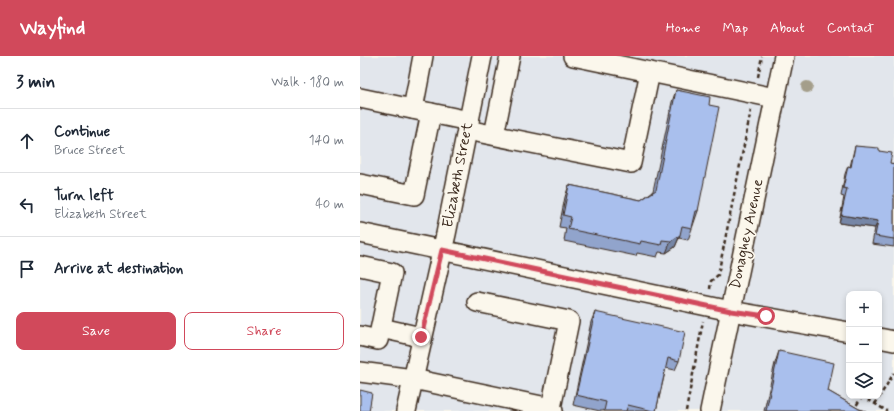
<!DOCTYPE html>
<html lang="en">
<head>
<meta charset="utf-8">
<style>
	:root { --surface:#fff; --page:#f6f6f7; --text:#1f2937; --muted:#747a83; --line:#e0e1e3; --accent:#d1495b }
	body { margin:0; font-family:Mynerve,sans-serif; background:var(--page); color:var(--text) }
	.controls { position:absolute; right:12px; bottom:12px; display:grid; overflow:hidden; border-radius:8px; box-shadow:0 2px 6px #0003 }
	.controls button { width:36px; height:36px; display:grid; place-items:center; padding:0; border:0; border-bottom:1px solid var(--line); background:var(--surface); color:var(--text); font:20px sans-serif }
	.stop { position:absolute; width:12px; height:12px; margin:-9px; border:3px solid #d1495b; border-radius:50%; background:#fff }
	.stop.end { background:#d1495b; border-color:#fff; box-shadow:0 1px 4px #0008 }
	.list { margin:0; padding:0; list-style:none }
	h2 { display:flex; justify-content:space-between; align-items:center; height:52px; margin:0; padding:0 16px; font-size:17px }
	h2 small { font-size:13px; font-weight:400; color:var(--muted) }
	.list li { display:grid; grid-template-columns:26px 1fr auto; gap:12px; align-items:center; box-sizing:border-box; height:64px; padding:0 16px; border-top:1px solid var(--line) }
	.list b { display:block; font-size:15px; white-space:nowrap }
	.list p { margin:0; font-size:13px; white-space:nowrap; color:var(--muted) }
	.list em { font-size:13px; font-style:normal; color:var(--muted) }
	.actions { display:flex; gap:8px; padding:12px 16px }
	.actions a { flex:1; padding:9px 0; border:1px solid var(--accent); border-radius:8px; text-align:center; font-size:14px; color:var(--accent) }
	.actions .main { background:var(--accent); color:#fff }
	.icon { flex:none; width:22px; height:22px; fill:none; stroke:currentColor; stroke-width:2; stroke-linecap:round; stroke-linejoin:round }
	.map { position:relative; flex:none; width:534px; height:355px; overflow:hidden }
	header { display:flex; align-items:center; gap:24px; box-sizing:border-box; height:56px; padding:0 20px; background:var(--accent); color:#fff }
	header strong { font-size:19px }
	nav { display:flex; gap:22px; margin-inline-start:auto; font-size:14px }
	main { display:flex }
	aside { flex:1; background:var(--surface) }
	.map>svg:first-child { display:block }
</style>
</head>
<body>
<header>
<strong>Wayfind</strong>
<nav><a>Home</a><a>Map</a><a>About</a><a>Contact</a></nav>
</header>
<main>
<aside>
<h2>3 min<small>Walk · 180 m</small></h2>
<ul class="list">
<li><svg class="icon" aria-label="ahead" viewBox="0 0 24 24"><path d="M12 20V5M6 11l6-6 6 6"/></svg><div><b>Continue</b><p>Bruce Street</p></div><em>140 m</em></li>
<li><svg class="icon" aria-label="left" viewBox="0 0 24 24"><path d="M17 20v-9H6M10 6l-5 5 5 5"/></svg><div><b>Turn left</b><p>Elizabeth Street</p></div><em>40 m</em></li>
<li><svg class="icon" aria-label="arrive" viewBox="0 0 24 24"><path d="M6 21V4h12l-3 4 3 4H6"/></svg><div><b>Arrive at destination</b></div></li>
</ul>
<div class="actions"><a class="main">Save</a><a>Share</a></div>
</aside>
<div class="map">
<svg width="534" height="355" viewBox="0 0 534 355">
	<rect width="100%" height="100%" fill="#fbf7ec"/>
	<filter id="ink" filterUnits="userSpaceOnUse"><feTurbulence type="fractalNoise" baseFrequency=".025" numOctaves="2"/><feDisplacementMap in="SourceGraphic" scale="8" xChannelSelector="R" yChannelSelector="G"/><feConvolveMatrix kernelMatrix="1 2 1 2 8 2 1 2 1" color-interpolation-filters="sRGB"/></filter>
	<g filter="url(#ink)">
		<path fill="#e2e6ec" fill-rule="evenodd" d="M0 0H534V355H0ZM489 238H519V340H489Z"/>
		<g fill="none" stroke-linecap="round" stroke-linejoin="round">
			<defs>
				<g id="minor">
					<polyline points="213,0 415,42"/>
					<polyline points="0,42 109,65"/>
					<polyline points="53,53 63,0"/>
					<polyline points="107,74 271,107 290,16"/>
					<polyline points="134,79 150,0"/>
					<polyline points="0,128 54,139 71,57"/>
					<polyline points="0,177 371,255 489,276"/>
					<polyline points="0,210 32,217 18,284 0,280"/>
					<polyline points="117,246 209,265 191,352 193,355"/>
					<polyline points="21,272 61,281"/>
					<polyline points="519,282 534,285"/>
					<polyline points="0,316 53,323 191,352"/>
					<polyline points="46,355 86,178 122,0"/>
					<polyline points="350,355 424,0"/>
				</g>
			</defs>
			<use href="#minor" stroke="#3b2a1e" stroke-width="22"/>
			<g stroke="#3b2a1e" stroke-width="2.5" stroke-dasharray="4 3" stroke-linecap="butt">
				<polyline points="398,21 402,0"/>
				<polyline points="350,233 351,225 358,219 391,54"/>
				<polyline points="502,340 527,355"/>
				<polyline points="515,348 534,317"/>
				<polyline points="326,355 343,265"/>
				<polyline points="493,355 502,340"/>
			</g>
			<use href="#minor" stroke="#fbf7ec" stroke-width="19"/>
		</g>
		<circle fill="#a49e8a" cx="447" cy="31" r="6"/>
		<g fill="#91a4cc" stroke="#3b2a1e">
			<polygon points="316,34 349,49 338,155 328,184 319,182 315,191 306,197 299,196 297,201 277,197 276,200 204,185 206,172 199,171 205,141 209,129 281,144 293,135 312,46"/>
			<polygon points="495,90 519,95 530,107 534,108 534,191 512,188 515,172 479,167 484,141 481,140 485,118 488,110 490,111 493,98"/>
			<polygon points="235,256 319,305 315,314 306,312 296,355 240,355 213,349 231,266"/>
			<polygon points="419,295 468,335 499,353 506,355 404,355 415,307"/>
		</g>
		<g fill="#7686a6" stroke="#3b2a1e">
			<polygon points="481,159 518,165 515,172 479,167"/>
			<polygon points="320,179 315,191 306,197 311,185"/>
		</g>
		<g fill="#a9bfed" stroke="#3b2a1e">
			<polygon points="316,34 350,41 349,49 359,51 338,155 336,155 332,172 322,170 320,179 311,185 302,184 301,189 281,185 280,188 208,173 211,161 203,159 209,129 281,144 296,134"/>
			<polygon points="495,90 519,92 519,95 532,97 530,107 534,108 534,183 515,180 518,165 481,159 487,133 483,132 488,110 491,111"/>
			<polygon points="235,256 325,276 319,305 308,302 296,355 293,355 268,349 266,355 244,355 246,346 216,339"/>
			<polygon points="419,295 474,307 468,335 499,353 506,355 406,355"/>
			<polygon points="0,334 12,337 9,355 0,355"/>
		</g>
	</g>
	<g fill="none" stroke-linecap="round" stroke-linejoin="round" filter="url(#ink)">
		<polyline stroke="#d1495b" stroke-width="5" points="61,281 82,194 371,255 406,260"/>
	</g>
	<g text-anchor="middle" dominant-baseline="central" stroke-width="3.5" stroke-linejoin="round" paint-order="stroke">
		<g font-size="15" fill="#3b2a1e" stroke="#fbf7ec">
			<text transform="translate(98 119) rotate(-79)">Elizabeth Street</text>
			<text transform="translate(387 178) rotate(-78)">Donaghey Avenue</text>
		</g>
	</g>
</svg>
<div class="controls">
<button>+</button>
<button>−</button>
<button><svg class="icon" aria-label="layers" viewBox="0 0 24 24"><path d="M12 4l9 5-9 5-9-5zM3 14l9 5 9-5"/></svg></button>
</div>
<div class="stop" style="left:406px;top:260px"></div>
<div class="stop end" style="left:61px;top:281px"></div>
</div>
</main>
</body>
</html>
